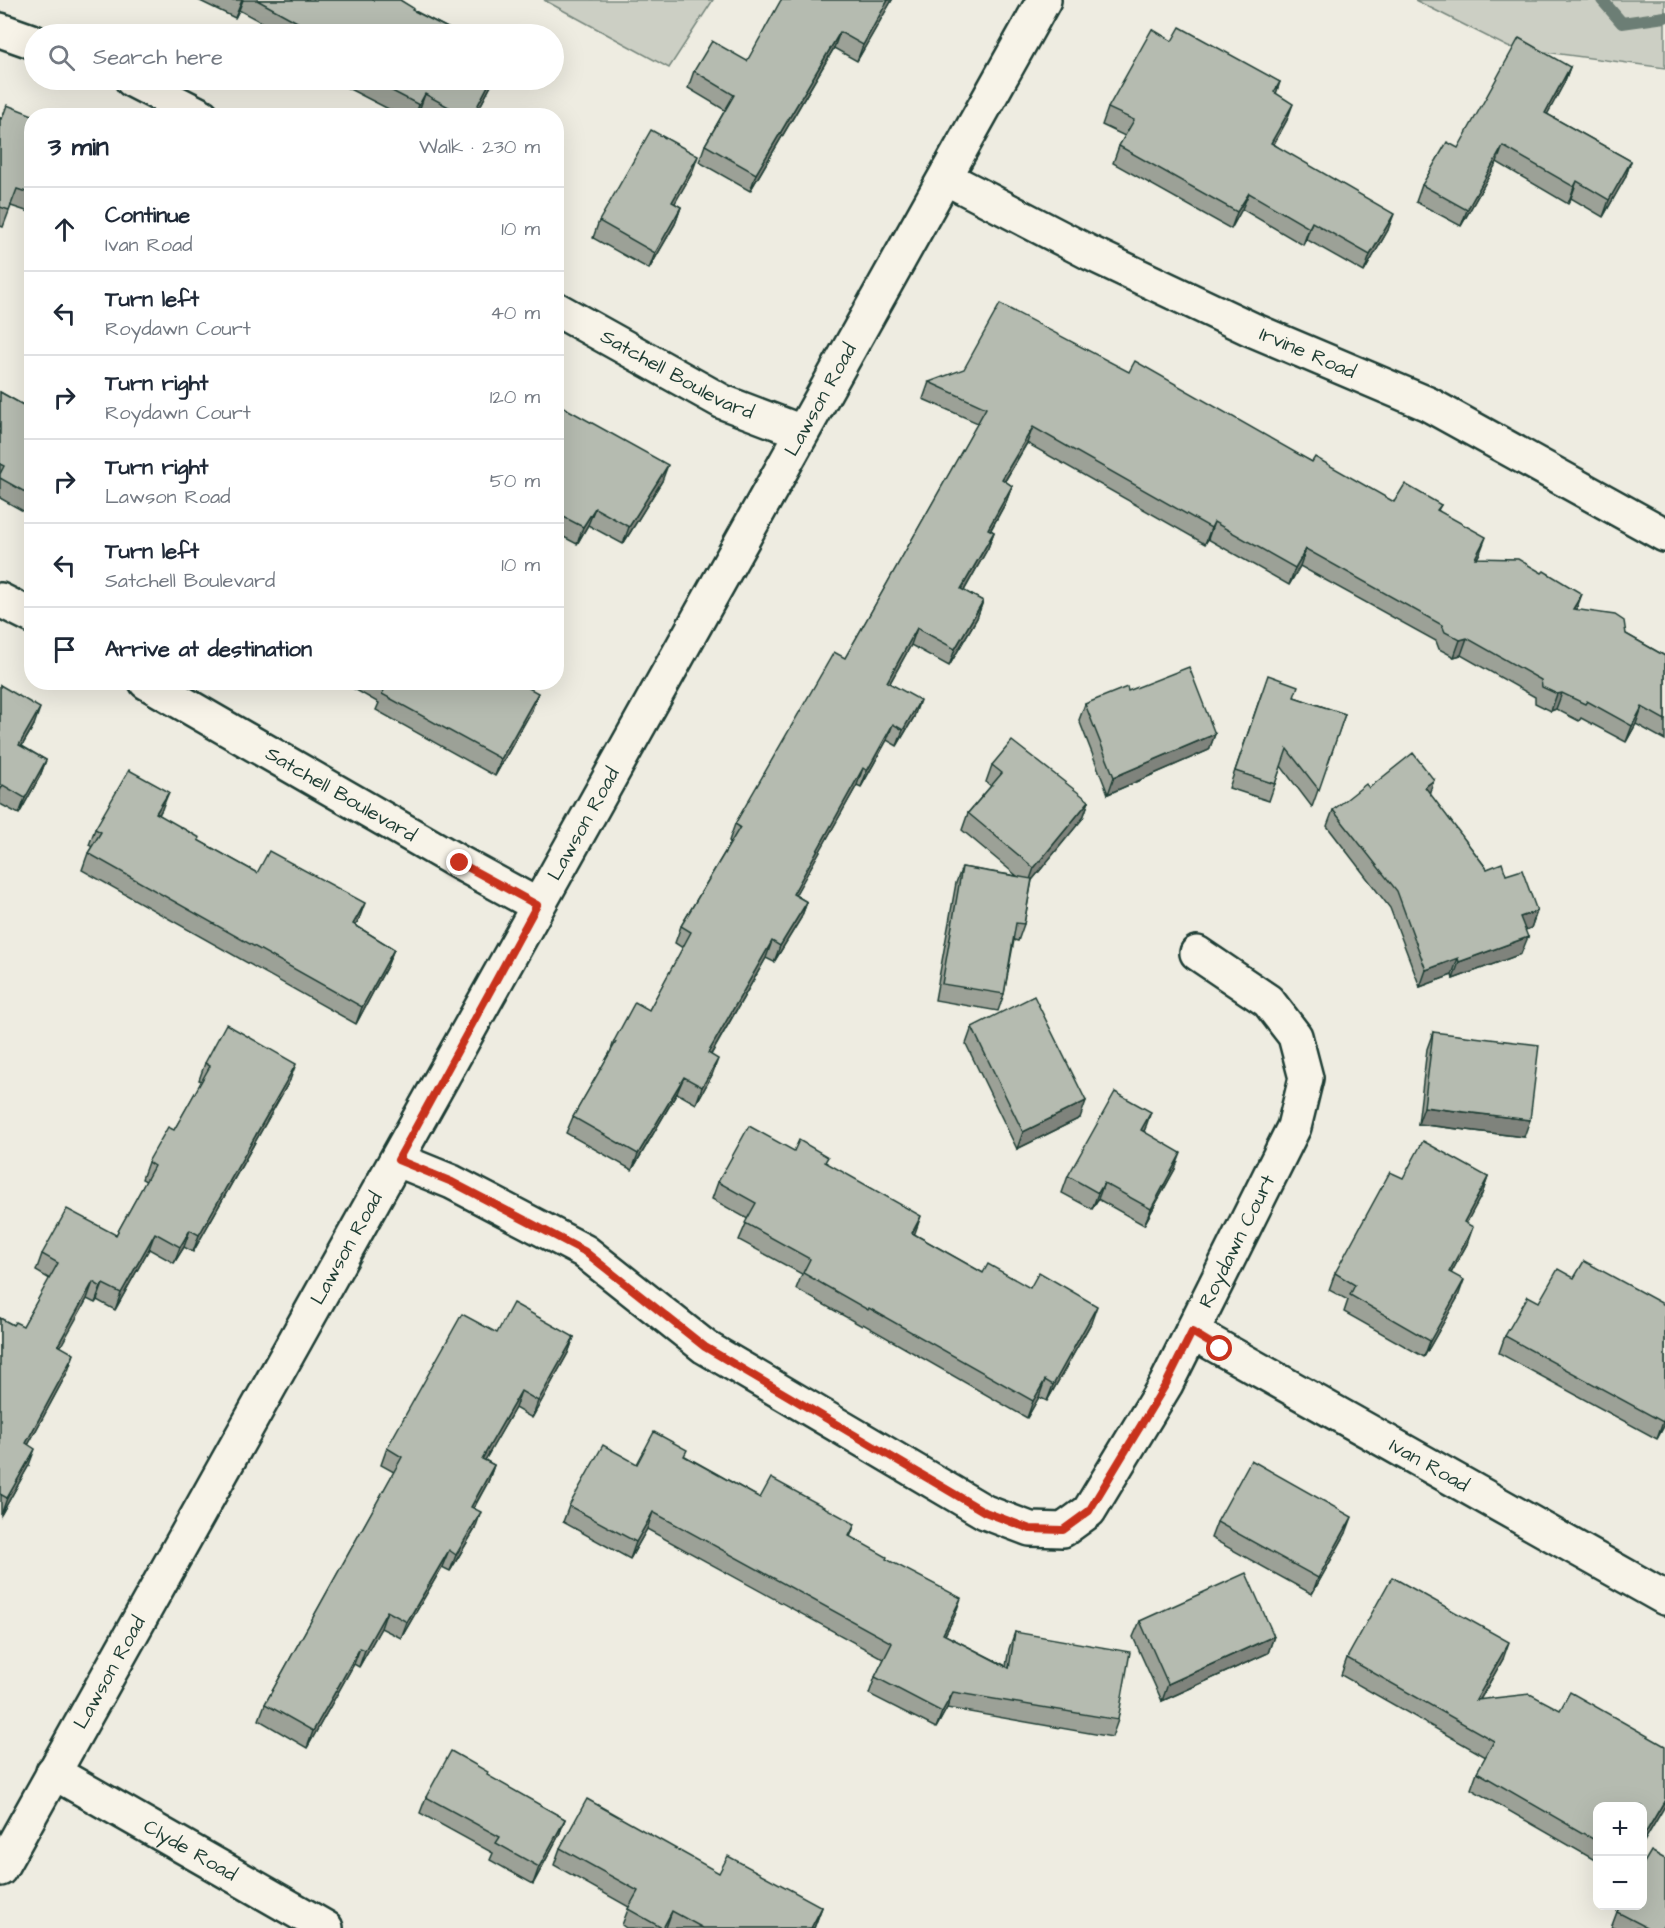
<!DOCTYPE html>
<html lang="en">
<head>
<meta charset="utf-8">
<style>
	:root { --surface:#fff; --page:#f6f6f7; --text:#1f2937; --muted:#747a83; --line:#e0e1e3 }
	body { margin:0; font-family:"Architects Daughter",sans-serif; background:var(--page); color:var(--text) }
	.controls { position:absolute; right:18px; bottom:18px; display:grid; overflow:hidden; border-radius:12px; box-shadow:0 6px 24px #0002 }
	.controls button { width:54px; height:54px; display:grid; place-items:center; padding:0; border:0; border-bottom:2px solid var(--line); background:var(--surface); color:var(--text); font:30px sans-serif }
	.stop { position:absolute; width:18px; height:18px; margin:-14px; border:4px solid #c8321e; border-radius:50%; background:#fff }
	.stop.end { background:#c8321e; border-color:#fff; box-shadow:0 2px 6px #0008 }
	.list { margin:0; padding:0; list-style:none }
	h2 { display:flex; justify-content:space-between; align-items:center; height:78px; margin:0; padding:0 24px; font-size:26px }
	h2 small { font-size:20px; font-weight:400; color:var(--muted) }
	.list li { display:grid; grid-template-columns:39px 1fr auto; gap:18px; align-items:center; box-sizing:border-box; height:84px; padding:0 24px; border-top:2px solid var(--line) }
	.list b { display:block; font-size:22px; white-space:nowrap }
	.list p { margin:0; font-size:20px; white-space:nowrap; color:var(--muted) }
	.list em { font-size:20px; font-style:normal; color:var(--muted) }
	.icon { flex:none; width:33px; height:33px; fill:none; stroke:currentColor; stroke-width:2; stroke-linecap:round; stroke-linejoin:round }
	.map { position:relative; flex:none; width:1665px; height:1928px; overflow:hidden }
	.search { position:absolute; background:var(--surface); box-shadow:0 6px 24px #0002; left:24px; top:24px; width:540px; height:66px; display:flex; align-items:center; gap:15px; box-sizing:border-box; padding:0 21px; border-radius:33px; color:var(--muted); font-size:22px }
	.panel { position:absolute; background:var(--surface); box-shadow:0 6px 24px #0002; left:24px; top:108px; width:540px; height:582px; border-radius:24px }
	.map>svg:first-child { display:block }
</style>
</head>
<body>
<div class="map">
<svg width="1665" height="1928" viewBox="0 0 1665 1928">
	<rect width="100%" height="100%" fill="#eeece1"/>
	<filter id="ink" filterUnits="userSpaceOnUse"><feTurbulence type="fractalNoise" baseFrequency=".0167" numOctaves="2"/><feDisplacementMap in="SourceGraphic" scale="12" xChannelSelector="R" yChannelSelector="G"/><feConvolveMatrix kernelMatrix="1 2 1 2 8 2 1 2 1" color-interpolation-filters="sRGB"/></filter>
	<g filter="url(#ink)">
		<g fill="#cccfc4" stroke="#76867c" stroke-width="1.5">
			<polygon points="544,0 713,0 669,68"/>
			<polygon points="1415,0 1665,0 1665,68 1508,47"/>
		</g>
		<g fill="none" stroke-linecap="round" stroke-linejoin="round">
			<polyline stroke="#6c7e74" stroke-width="12" points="1602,0 1622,23 1665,17"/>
			<defs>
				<g id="minor">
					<polyline points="0,30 34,42"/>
					<polyline points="132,80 202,116"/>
					<path id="s1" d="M946 178 1090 253 1251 329 1428 404 1665 535"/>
					<path id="s2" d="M556 309 723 402 802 432"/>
					<polyline points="0,600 32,616"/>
					<path id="s3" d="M146 682 460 863 537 905"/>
					<path id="s4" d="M398 1160 452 1182 584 1251 705 1347 985 1512 1030 1529 1063 1530 1089 1511 1166 1384 1294 1127 1306 1078 1295 1036 1268 1001 1197 953"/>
					<path id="s5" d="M1192 1332 1665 1598"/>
					<path id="s6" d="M53 1772 326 1928"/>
					<path id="s7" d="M0 1869 1044 0"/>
				</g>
			</defs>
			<use href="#minor" stroke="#1f3d34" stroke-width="38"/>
			<use href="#minor" stroke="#f7f3e8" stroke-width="33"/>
		</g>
		<g fill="#9ca197" stroke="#1f3d34" stroke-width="1.5">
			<polygon points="198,0 400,0 413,10 459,34 283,34 239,10 235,18"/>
			<polygon points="892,0 857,61 834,48 750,191 699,162 705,145 725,110 688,88 694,71 747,61"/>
			<polygon points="1172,41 1280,82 1276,94 1287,120 1274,144 1388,230 1364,272 1306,239 1303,245 1242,209 1231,229 1113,163 1119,146 1125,136 1102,125 1108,108"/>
			<polygon points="1570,67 1564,83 1547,114 1631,161 1625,178 1603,217 1571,198 1568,204 1497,162 1461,226 1416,202 1422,185 1458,148"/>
			<polygon points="332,80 494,80 475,116 427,116 419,111 416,116 402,116"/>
			<polygon points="32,116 32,213 11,206 3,227 0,226 0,118"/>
			<polygon points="692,173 674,203 681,207 675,224 649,269 593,238 599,221"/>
			<polygon points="1129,372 1394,502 1441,505 1438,510 1480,553 1477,558 1576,610 1626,634 1665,656 1665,740 1636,724 1626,742 1581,718 1579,721 1556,709 1551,711 1535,703 1535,697 1461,655 1454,657 1439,649 1436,641 1300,566 1289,585 1208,539 1205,544 1027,443 1005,481 1012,486 1006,502 991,530 994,532 988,548 964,591 983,601 977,618 949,666 911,645 890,683 914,717 897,746 887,740 861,787 857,785 795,895 807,902 801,918 774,962 766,958 711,1055 712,1075 696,1104 677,1093 632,1170 566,1133 573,1117 610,1053 614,1041 649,1010 683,948 675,943 681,926 731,842 729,841 735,824 845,658 978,423 923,399 929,382"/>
			<polygon points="0,392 32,410 32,516 0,498"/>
			<polygon points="556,403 662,481 623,544 588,525 577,544 556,533"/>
			<polygon points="342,682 518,682 532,710 495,776 376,710 379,703"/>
			<polygon points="0,685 34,725 22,746 46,760 40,776 19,814 0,804"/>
			<polygon points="1128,691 1215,734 1209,750 1108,794 1079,720 1085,704"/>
			<polygon points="1262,692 1294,697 1345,714 1312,807 1281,766 1269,801 1229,788"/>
			<polygon points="992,765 1089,801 1083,818 1032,880 1024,924 1018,941 1014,940 1004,994 998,1011 935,1000 956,883 962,867 1017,876 962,830 968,813 991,786 986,782"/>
			<polygon points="1369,788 1429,793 1487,869 1506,875 1537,911 1531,928 1525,930 1521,954 1453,979 1452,975 1420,987 1390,908 1327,826 1333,810"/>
			<polygon points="162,809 159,815 199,841 257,873 359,919 355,925 394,949 387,966 356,1024 82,870 88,853 92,847 89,845 95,829"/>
			<polygon points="972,1027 1080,1118 1017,1149 966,1044"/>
			<polygon points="1433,1032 1524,1137 1418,1124 1427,1049"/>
			<polygon points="205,1063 290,1080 193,1252 184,1247 174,1263 149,1249 115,1310 97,1300 95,1303 87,1299 60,1346 68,1371 28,1445 29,1465 1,1515 0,1318 13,1325 23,1326 50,1279 36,1271 42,1254 116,1235 146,1181 142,1179 148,1162 174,1130 202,1081 199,1080"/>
			<polygon points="1145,1129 1144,1131 1175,1169 1144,1225 1098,1199 1092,1209 1062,1193 1068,1176"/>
			<polygon points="794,1151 826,1163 914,1234 983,1273 1091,1323 1047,1401 1039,1397 1027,1418 863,1324 862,1326 796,1289 802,1274 739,1240 748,1219 712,1199 718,1182"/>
			<polygon points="1488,1177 1482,1194 1466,1223 1467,1244 1451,1273 1458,1297 1424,1357 1344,1312 1348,1300 1329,1290 1335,1273 1403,1178"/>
			<polygon points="1574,1278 1665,1305 1665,1424 1657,1439 1499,1353 1505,1336 1539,1302"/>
			<polygon points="497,1333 574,1337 568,1353 532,1418 515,1408 485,1460 494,1465 488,1482 474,1508 475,1529 450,1571 442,1567 401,1638 381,1628 359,1667 354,1664 307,1748 259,1720 265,1704 394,1472 381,1465 387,1448"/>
			<polygon points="685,1456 760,1498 855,1524 850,1537 886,1560 955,1615 945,1635 1006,1666 1009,1649 1015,1632 1118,1720 1112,1737 947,1708 936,1728 869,1694 875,1677 884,1659 647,1529 630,1559 563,1522 569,1506 637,1464"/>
			<polygon points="1217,1522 1346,1533 1312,1594 1211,1538"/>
			<polygon points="1140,1621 1274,1636 1268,1653 1162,1701 1133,1637"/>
			<polygon points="1347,1658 1503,1659 1480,1700 1598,1806 1598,1862 1471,1789 1477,1772 1486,1757 1341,1675"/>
			<polygon points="487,1776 565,1819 559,1835 533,1884 490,1860 493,1853 420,1813 426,1797"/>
			<polygon points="560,1848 719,1873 822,1907 814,1928 626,1928 622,1925 629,1907 554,1865"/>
			<polygon points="1617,1912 1665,1928 1611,1928"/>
		</g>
		<g fill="#7f837b" stroke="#1f3d34" stroke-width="1.5">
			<polygon points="242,0 243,0 239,10 235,18"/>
			<polygon points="888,0 892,0 857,61 863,45"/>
			<polygon points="840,32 834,48 750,191 756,174"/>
			<polygon points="1570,67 1564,83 1539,130 1545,113"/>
			<polygon points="491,80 494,80 475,116 472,116"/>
			<polygon points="425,94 419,111 416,116 415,116 419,105"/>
			<polygon points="1293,104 1287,120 1265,160 1271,143"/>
			<polygon points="1503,146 1497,162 1461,226 1467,210"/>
			<polygon points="698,156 692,173 666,219 672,202"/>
			<polygon points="1631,161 1625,178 1603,217 1609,200"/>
			<polygon points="1577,181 1571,198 1568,204 1574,187"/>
			<polygon points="1249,193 1242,209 1231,229 1237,212"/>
			<polygon points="681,207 675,224 649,269 655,253"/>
			<polygon points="1394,214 1388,230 1364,272 1370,255"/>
			<polygon points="1312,222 1306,239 1303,245 1309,228"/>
			<polygon points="1033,427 1027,443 996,496 1002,479"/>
			<polygon points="668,465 662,481 623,544 629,527"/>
			<polygon points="1012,486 1006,502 982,545 988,529"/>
			<polygon points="595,508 588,525 577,544 583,527"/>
			<polygon points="1214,522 1208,539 1205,544 1211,528"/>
			<polygon points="994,532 988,548 955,606 961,589"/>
			<polygon points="1486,537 1480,553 1468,574 1475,558"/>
			<polygon points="1306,549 1300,566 1289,585 1295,568"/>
			<polygon points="1582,594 1576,610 1573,609"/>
			<polygon points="983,601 977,618 949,666 955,649"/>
			<polygon points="917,628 911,645 881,699 887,682"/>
			<polygon points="1467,638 1461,655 1454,657 1460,640"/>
			<polygon points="538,693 532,710 495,776 501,759"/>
			<polygon points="1562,693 1556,709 1551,711 1557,694"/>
			<polygon points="920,700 914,717 897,746 903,730"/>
			<polygon points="1642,707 1636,724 1626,742 1632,726"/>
			<polygon points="40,708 34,725 13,761 19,745"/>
			<polygon points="893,724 887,740 861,787 867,771"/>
			<polygon points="1215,734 1209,750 1108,794 1114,777"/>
			<polygon points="46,760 40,776 19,814 25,798"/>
			<polygon points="863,768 857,785 787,910 793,894"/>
			<polygon points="1434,780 1428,797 1425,787"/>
			<polygon points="169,792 162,809 150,830 156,813"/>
			<polygon points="1089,801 1083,818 1028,885 1034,868"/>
			<polygon points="807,902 801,918 774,962 780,946"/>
			<polygon points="365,903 359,919 347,941 353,924"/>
			<polygon points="1537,911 1531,928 1514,934 1520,917"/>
			<polygon points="1528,937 1521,954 1453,979 1459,962"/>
			<polygon points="772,941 766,958 702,1070 708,1053"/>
			<polygon points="394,949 387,966 356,1024 362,1007"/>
			<polygon points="1458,958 1452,975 1420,987 1426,970"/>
			<polygon points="718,1059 712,1075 696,1104 702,1087"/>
			<polygon points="296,1064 290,1080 193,1252 199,1235"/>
			<polygon points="684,1077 677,1093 632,1170 638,1154"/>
			<polygon points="1086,1101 1080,1118 1017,1149 1023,1132"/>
			<polygon points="1424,1107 1530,1120 1524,1137 1418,1124"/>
			<polygon points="1151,1112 1145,1129 1135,1147 1141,1130"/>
			<polygon points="1181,1153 1175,1169 1144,1225 1151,1209"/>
			<polygon points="1488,1177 1482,1194 1458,1239 1464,1222"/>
			<polygon points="1104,1183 1098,1199 1092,1209 1098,1193"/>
			<polygon points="921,1216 915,1233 906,1249 912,1233"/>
			<polygon points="1473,1227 1467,1244 1443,1288 1449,1272"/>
			<polygon points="190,1230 184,1247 174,1263 180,1247"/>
			<polygon points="155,1233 149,1249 115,1310 121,1293"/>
			<polygon points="1464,1280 1458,1297 1424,1357 1430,1341"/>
			<polygon points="93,1282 87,1299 52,1362 58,1345"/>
			<polygon points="103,1284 97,1300 95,1303 101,1287"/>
			<polygon points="1097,1306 1091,1323 1047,1401 1053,1385"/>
			<polygon points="574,1337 568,1353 532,1418 538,1401"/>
			<polygon points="74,1354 68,1371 20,1460 26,1443"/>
			<polygon points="1045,1380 1039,1397 1027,1418 1033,1401"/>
			<polygon points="521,1391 515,1408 476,1476 482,1459"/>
			<polygon points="1665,1418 1665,1424 1657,1439 1663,1422"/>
			<polygon points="35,1449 29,1465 1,1515 7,1498"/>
			<polygon points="494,1465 488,1482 465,1523 471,1507"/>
			<polygon points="481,1512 475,1529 450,1571 456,1555"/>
			<polygon points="653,1512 647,1529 630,1559 636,1542"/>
			<polygon points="1352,1517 1346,1533 1312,1594 1318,1578"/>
			<polygon points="449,1550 442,1567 401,1638 407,1622"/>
			<polygon points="961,1598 955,1615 937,1651 943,1634"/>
			<polygon points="387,1611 381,1628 359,1667 365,1650"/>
			<polygon points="1274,1636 1268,1653 1162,1701 1168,1684"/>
			<polygon points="1509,1642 1503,1659 1470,1717 1476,1700"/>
			<polygon points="360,1648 354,1664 307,1748 313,1731"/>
			<polygon points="953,1692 947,1708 936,1728 942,1712"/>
			<polygon points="1665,1800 1665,1806 1642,1845 1642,1839"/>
			<polygon points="565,1819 559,1835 533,1884 539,1867"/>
			<polygon points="822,1907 814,1928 811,1928"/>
			<polygon points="672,1911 666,1928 663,1928"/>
		</g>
		<g fill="#b5bbb0" stroke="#1f3d34" stroke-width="1.5">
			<polygon points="257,0 400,0 413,8 412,10 459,34 319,34"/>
			<polygon points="781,0 888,0 863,45 840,32 756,174 705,145 734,95 694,71 712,41 747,61"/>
			<polygon points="1180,27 1280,82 1274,92 1293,104 1271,143 1394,214 1370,255 1312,222 1309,228 1249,193 1237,212 1119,146 1134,120 1108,108 1152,29 1172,41"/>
			<polygon points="1519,38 1570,67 1545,113 1631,161 1609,200 1577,181 1574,187 1503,146 1467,210 1422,185 1447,142 1458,148"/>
			<polygon points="371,80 491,80 472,116 465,116 425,94 419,105"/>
			<polygon points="7,105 35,116 32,116 32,194 17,189 9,210 0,207 0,118 2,119"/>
			<polygon points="651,130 698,156 672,202 681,207 655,253 599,221"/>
			<polygon points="1000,304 1129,372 1135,361 1312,462 1315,457 1394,502 1405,484 1441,505 1437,510 1486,537 1475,558 1518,559 1542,573 1544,571 1582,594 1573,609 1615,615 1624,621 1626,634 1665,656 1665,720 1642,707 1632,726 1587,701 1585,704 1562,693 1557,694 1542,687 1541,680 1467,638 1460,640 1445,632 1442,625 1306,549 1295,568 1214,522 1211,528 1033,427 1002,479 1012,486 988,529 994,532 961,589 983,601 955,649 917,628 887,682 920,700 903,730 893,724 867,771 863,768 793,894 807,902 780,946 772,941 708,1053 718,1059 702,1087 684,1077 638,1154 573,1117 616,1042 614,1041 635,1002 649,1010 691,932 681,926 740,827 735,824 834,652 845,658 986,408 929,382 964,369"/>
			<polygon points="0,392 32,410 32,496 0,478 0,474 4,466 0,464"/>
			<polygon points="556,403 668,465 629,527 595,508 583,527 556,513"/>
			<polygon points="1189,667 1215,734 1114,777 1085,704 1127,687 1128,691"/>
			<polygon points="1268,675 1298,686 1294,697 1345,714 1319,790 1287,749 1275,784 1235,771"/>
			<polygon points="378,682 518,682 538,693 501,759 382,694 386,687"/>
			<polygon points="0,685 40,708 19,745 46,760 25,798 3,785 0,791"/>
			<polygon points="1012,741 1089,801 1034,868 968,813 1002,773 992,765"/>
			<polygon points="1413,753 1434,780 1425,787 1487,869 1502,863 1506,875 1522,870 1537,911 1520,917 1528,937 1459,962 1458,958 1426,970 1397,891 1333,810 1366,784 1369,788"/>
			<polygon points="129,770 169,792 156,813 200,838 198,840 257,873 269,851 365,903 353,924 394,949 362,1007 88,853 101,832 95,829"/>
			<polygon points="962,867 1032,879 1024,924 1016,923 1004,994 942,984"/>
			<polygon points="1034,996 1086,1101 1023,1132 972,1027"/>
			<polygon points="226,1024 296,1064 199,1235 190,1230 180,1247 155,1233 121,1293 103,1284 101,1287 93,1282 58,1345 74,1354 26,1443 35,1449 7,1498 0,1494 0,1318 13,1325 15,1322 23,1326 58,1263 42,1254 67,1209 116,1235 154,1166 148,1162 168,1127 174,1130 210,1066 205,1063"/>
			<polygon points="1433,1032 1539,1045 1530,1120 1424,1107"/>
			<polygon points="1115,1092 1151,1112 1141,1130 1181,1153 1151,1209 1104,1183 1098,1193 1068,1176"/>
			<polygon points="749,1126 794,1151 799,1140 828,1157 825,1162 921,1216 912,1233 983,1273 988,1264 1030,1288 1039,1272 1097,1306 1053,1385 1045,1380 1033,1401 869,1308 868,1310 803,1273 810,1259 745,1223 756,1203 718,1182"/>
			<polygon points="1423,1141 1488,1177 1464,1222 1473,1227 1449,1272 1464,1280 1430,1341 1350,1295 1355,1285 1335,1273 1390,1172 1403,1178"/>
			<polygon points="1584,1261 1665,1305 1665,1418 1663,1422 1505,1336 1528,1296 1539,1302 1558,1269 1574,1278"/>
			<polygon points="513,1303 574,1337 538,1401 521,1391 482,1459 494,1465 471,1507 481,1512 456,1555 449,1550 407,1622 387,1611 365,1650 360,1648 313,1731 265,1704 402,1457 387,1448 462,1314 497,1333"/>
			<polygon points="654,1432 687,1450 684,1456 760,1498 771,1478 855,1524 849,1536 887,1557 886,1559 961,1598 943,1634 1009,1668 1015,1632 1130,1652 1118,1720 953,1692 942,1712 875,1677 892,1643 653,1512 636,1542 569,1506 603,1445 637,1464"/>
			<polygon points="1251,1460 1352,1517 1318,1578 1217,1522"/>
			<polygon points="1246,1573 1274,1636 1168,1684 1140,1621"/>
			<polygon points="1392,1577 1509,1642 1476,1700 1530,1694 1560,1710 1570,1692 1665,1746 1665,1800 1642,1839 1642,1806 1598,1806 1598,1842 1477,1772 1494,1741 1347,1658"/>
			<polygon points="451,1751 488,1772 487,1775 565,1819 539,1867 496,1843 500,1837 426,1797"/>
			<polygon points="587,1799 719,1873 728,1856 822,1907 811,1928 703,1928 672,1911 663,1928 662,1928 628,1909 638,1891 560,1848"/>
			<polygon points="1651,1851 1665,1859 1665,1922 1662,1928 1648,1928 1617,1912 1621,1905 1642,1905 1642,1866"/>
		</g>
	</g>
	<g fill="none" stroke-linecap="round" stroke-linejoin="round" filter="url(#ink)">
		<polyline stroke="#c8321e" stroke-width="8" points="460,863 537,905 398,1160 452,1182 584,1251 705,1347 985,1512 1030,1529 1063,1530 1089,1511 1166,1384 1192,1332 1220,1349"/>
	</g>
	<g text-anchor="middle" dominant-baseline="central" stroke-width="4.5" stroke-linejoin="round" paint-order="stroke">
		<g font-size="20" fill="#1f3d34" stroke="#f7f3e8">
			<text stroke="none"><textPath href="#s1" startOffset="402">Irvine Road</textPath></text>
			<text stroke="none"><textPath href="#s2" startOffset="138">Satchell Boulevard</textPath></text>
			<text stroke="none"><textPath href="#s7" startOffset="1683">Lawson Road</textPath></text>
			<text stroke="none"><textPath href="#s3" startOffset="225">Satchell Boulevard</textPath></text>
			<text stroke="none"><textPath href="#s7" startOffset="1197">Lawson Road</textPath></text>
			<text stroke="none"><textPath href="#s4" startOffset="1108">Roydawn Court</textPath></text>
			<text stroke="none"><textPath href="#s7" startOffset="711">Lawson Road</textPath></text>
			<text stroke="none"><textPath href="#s5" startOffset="272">Ivan Road</textPath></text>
			<text stroke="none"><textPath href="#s7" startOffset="225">Lawson Road</textPath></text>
			<text stroke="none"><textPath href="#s6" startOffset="158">Clyde Road</textPath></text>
		</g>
	</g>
</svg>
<div class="controls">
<button>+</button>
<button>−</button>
</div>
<div class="stop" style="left:1220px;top:1349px"></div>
<div class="stop end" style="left:460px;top:863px"></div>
<div class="search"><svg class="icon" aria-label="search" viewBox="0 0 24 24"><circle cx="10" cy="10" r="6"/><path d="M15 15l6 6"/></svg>Search here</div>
<section class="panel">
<h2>3 min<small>Walk · 230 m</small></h2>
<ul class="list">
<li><svg class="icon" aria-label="ahead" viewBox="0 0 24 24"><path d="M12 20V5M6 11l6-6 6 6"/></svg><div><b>Continue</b><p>Ivan Road</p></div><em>10 m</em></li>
<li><svg class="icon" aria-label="left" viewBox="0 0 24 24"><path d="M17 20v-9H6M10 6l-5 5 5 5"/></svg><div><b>Turn left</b><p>Roydawn Court</p></div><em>40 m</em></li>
<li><svg class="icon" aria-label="right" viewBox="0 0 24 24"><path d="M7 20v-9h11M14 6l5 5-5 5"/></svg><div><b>Turn right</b><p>Roydawn Court</p></div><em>120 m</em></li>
<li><svg class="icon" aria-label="right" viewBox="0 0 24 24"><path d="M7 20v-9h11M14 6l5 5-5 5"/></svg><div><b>Turn right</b><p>Lawson Road</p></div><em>50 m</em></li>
<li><svg class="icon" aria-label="left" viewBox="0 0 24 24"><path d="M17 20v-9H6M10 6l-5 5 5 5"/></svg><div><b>Turn left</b><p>Satchell Boulevard</p></div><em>10 m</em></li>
<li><svg class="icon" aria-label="arrive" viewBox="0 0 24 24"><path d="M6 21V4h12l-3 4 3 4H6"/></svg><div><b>Arrive at destination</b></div></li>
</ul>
</section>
</div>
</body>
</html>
